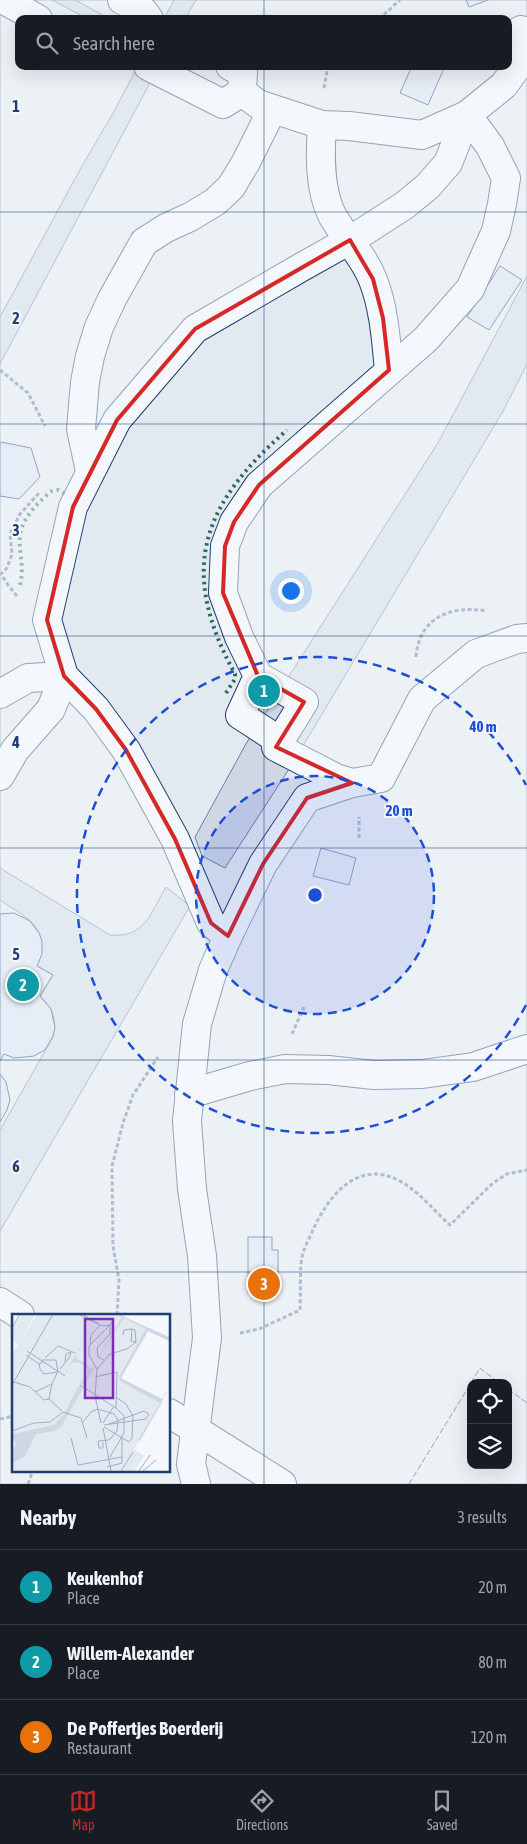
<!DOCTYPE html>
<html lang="en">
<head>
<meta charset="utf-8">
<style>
	:root { --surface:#171b24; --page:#242831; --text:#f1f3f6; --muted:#9ea1a6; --line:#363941; --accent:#c62828 }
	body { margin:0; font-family:"Asap Condensed",sans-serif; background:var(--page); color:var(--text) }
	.controls { position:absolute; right:15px; bottom:15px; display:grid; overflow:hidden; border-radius:10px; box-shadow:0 5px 20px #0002 }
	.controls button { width:45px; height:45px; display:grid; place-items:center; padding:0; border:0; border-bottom:1px solid var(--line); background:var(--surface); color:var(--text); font:25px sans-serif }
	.you { position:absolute; left:290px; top:590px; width:18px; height:18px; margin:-12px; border:4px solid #fff; border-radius:50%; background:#1a73e8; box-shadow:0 0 0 8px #1a73e833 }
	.badge { display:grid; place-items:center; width:32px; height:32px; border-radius:50%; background:var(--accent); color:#fff; font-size:16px; font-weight:700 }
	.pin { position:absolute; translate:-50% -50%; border:2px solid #fff; box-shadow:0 1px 5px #0006 }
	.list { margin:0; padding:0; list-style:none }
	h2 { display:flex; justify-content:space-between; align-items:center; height:65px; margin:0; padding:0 20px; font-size:21px }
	h2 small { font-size:16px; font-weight:400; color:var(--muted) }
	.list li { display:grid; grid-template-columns:32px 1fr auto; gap:15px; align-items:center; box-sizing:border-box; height:75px; padding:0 20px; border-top:1px solid var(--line) }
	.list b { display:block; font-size:19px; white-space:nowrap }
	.list p { margin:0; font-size:16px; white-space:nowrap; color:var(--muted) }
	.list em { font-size:16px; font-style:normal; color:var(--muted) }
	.icon { flex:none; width:28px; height:28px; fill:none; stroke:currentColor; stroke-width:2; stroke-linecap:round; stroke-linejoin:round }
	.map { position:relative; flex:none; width:527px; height:1484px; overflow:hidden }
	.search { position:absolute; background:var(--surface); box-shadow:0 5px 20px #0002; left:15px; right:15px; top:15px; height:55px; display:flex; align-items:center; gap:12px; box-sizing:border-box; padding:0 18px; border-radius:10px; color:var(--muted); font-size:19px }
	.sheet { height:290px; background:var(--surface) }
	nav { display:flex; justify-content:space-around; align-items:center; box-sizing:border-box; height:70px; border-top:1px solid var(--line); background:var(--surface); font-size:14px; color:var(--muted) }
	nav a { display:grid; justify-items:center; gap:2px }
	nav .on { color:var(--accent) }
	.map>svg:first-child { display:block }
</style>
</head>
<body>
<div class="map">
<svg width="527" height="1484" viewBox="0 0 527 1484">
	<rect width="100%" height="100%" fill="#f4f7fb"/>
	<path fill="#e3e9f0" stroke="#687fa3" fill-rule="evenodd" d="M0 0H527V1484H0ZM19 19H508V66H19ZM14 1315H169V1470H14ZM471 1383H508V1465H471Z"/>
	<g fill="#cfd7e4" stroke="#687fa3">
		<polygon points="52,0 75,0 110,19 88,19"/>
		<polygon points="174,0 196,0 185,19 164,19"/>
		<polygon points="138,66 159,66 0,364 0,317 82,166 112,115"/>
		<polygon points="527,276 527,364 502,413 291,766 225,868 202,856 195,837 247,742 439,441"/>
		<path d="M0 868 110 935C145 938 150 914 166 887L190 906 0 1231V1130L53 1037C57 1020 53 1008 40 996L53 975 37 966C38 958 42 949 41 942 41 922 14 910 0 900Z"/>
	</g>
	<g fill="#d5e0f0" stroke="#1d3f73">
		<polygon points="466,0 488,0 469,7"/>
		<polygon points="412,66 445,66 428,105 400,93"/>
		<polygon points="500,266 522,280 489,330 467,317"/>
		<polygon points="1,442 31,448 40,477 19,499 0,496 0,444"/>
		<polygon points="321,848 356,858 349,885 313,876"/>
		<polygon points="14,913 30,921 39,933 42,941 42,954 37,966 53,975 40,996 51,1009 55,1027 53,1036 45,1050 34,1056 14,1058 4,1054 0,1061 0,914"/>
		<polygon points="0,1074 6,1082 10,1100 7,1110 0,1122"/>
		<polygon points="248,1237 272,1237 272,1250 278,1250 278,1293 248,1293"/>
	</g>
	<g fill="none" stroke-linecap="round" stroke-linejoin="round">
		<defs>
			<g id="street">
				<polyline points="4,0 38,19"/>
				<polyline points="122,0 143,11 149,19"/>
				<polyline points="148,66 223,104 242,92"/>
				<polyline points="230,66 243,73 242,92 258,104 322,125 349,126 422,135 467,115 504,85 519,64 521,30"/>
				<path d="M322 125C320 153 319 189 332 215 344 237 364 256 373 280 384 308 386 340 389 370"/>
				<polyline points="90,471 81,429 85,382 90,356 99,327 112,299 144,242 166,228 190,217 215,202 231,187 246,162 272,110"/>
				<polyline points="258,676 304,702 280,741"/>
				<polyline points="0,694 28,678 64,676 51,709 15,750 0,776"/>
				<polyline points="352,783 336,778 276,747 280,741 240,715 258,676 239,637 223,593 225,546 234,522 259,485 426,339 470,289 496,231 502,204 506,178 490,146 467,115"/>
				<polyline points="228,936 211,923 175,839 126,750 96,709 64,676 47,620 73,507 117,420 195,329 300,268 357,236 405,205 428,186 448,163 467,115"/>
				<polyline points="189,1094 250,1076 285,1069 328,1070 374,1075 422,1074 473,1067 527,1049"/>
				<polyline points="0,1302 20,1315"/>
				<polyline points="169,1413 282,1484"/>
				<polyline points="196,1484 191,1464 207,1338 202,1256 192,1189 187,1121 197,1024 213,970 228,936 263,864 307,798 352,783 381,778 422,699 476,654 517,639 527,638"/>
			</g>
		</defs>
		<use href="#street" stroke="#1d3f73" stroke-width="30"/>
		<g stroke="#5e769c" stroke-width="3" stroke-dasharray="4 2.5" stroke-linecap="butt">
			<polyline points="379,19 400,0"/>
			<polyline points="324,88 328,66"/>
			<polyline points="0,370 28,393 45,426"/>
			<polyline points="17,596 8,585 1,574 7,568 12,554 10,534 20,514 39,493"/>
			<path d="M416 657C419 617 451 605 487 611"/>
			<polyline points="359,838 359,817"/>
			<polyline points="292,1034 304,1007"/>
			<polyline points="117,1315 119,1280 113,1246 112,1166 123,1123 133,1095 158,1057"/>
			<path d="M240 1333 259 1329 300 1310C301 1295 299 1266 303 1253 305 1246 309 1239 312 1232 327 1198 356 1159 398 1180 418 1190 434 1211 450 1225L493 1183 507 1174 527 1170"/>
			<polyline points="0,1419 14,1416"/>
			<polyline points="28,1484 33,1470"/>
		</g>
		<use href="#street" stroke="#f4f7fb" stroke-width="28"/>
		<g stroke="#2c6c60" stroke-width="4" stroke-dasharray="2.5 4" stroke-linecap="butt">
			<path d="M20 585C25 565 18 553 20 535 22 518 39 501 52 491L58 490 67 495"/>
			<path d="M226 693 235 679V674C178 570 201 505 287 430"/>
		</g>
		<g stroke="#1d3f73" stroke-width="1" stroke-dasharray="6 2.5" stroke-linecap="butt">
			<polyline points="471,1383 480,1368 499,1383"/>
			<polyline points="508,1389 527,1403"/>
			<polyline points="409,1484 471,1383"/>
		</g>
	</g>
	<path d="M0 0H527V1484H0ZM350 240 373 279 383 318 389 370 259 485 234 522 225 546 223 593 258 676 304 702 276 747 352 783 307 798 263 864 228 936 211 923 175 839 126 750 96 709 64 676 47 620 73 507 117 420 195 329Z" fill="#f4f7fb" fill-opacity=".55" fill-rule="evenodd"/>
	<path fill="none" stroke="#d62828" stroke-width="4" stroke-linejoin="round" d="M350 240 373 279 383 318 389 370 259 485 234 522 225 546 223 593 258 676 304 702 276 747 352 783 307 798 263 864 228 936 211 923 175 839 126 750 96 709 64 676 47 620 73 507 117 420 195 329Z"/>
	<path fill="none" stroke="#1d3f73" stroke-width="1" stroke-opacity="0.55" d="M264 0V19M264 66V1484M0 212H527M0 424H527M0 636H527M0 848H527M0 1060H527M0 1272H527"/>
	<circle cx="315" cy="895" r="119" fill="#1d4ed8" fill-opacity=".12"/>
	<g fill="none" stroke="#1d4ed8" stroke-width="2.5" stroke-dasharray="9 6">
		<circle cx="315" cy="895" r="119"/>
		<path d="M526 1005A238 238 0 1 1 526 785"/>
	</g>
	<g transform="translate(12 1314)">
		<rect width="158" height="158" fill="#f4f7fb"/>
		<path d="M10 0H23L7 30 25 0H108L136 15 107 64 151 88 122 135 132 142 122 157H0V38L6 32 0 25V16Z" fill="#e3e9f0"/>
		<path d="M87 0 63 43 79 54 83 53 72 71 68 69 76 60 75 54 67 48 60 49 45 73ZM106 0 157 23V27L136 17 109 64 150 85 157 74 128 127 126 126 148 89 108 67 107 63 134 15 112 4 83 49 110 3ZM67 71 71 74 49 113 42 117 24 120 12 143 0 149V138L5 129 0 125V120L42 111 53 99Z" fill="#cfd7e4"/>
		<path fill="none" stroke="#9eadc5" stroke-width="1" d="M70 0 90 12 98 11 101 7M68 1 86 10M0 14 8 0M111 21 112 16 120 15 123 16 124 28 119 27 120 15M78 30 79 21 88 11M15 37 53 62M14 41 27 50M33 44 46 32 63 39M30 46H44L46 58 32 60 28 55 27 50 31 48M92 46 86 43 85 34 98 20V11M48 55 57 44 59 38 54 40 53 48M85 55 77 41V32L98 11M83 63 105 58 104 94M2 68 18 73 32 86 37 85M40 70 37 85 50 97M0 71 41 0M68 71 104 94 112 102V119L98 143M23 78 40 70 45 59M71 108 79 98 86 95 102 100 106 106 105 117 97 126 86 127 87 134H91V128M89 109 83 82 85 55 98 40 115 35 124 28M91 109 102 92M92 111 134 105 137 100 132 97 97 110M92 113 117 128 120 124 121 102 114 90 104 83M91 114 99 157M0 117 22 109 38 108 51 98 69 104 75 124M59 124 66 151 110 143M95 153 110 149V124M109 157 121 138M127 157 138 141M131 157 144 146"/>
		<path fill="#7b2cbf" fill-opacity="0.15" stroke="#7b2cbf" stroke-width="2.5" d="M73 5H101V84H73Z"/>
		<rect width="158" height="158" fill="none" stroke="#1d3f73" stroke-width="2.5"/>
	</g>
	<g font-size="16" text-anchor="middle" font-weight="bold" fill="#1d3f73" stroke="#f4f7fb" stroke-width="4" stroke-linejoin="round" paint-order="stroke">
		<text x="16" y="112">1</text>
		<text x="16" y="324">2</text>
		<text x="16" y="536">3</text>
		<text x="16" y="748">4</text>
		<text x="16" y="960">5</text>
		<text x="16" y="1172">6</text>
	</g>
	<circle cx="315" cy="895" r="8" fill="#1d4ed8" stroke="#f4f7fb" stroke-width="2.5"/>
	<g font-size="15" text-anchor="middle" font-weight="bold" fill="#1d4ed8" stroke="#f4f7fb" stroke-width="4" stroke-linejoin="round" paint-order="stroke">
		<text x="483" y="732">40 m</text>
		<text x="399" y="816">20 m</text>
	</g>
</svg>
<div class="controls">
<button><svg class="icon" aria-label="locate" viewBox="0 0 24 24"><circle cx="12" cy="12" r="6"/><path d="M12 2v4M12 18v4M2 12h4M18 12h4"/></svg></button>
<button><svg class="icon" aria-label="layers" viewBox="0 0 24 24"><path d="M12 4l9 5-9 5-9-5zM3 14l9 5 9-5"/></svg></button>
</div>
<div class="you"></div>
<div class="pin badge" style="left:264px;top:691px;background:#0f9aa8">1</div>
<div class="pin badge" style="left:23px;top:985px;background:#0f9aa8">2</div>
<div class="pin badge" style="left:264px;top:1284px;background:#e8710a">3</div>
<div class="search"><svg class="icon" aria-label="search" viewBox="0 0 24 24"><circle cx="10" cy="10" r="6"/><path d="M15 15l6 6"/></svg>Search here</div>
</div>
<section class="sheet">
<h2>Nearby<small>3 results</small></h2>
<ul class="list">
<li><span class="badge" style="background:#0f9aa8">1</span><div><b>Keukenhof</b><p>Place</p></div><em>20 m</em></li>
<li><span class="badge" style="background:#0f9aa8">2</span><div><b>Willem-Alexander</b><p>Place</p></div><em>80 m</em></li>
<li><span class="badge" style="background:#e8710a">3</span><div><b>De Poffertjes Boerderij</b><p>Restaurant</p></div><em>120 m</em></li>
</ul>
</section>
<nav>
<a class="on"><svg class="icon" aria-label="map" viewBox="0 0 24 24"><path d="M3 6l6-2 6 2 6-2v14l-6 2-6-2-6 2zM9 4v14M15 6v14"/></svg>Map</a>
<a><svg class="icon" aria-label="directions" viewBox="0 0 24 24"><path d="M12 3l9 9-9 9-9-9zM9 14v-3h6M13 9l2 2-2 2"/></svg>Directions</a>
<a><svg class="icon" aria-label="saved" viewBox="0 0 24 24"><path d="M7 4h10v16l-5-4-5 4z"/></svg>Saved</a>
</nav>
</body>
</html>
